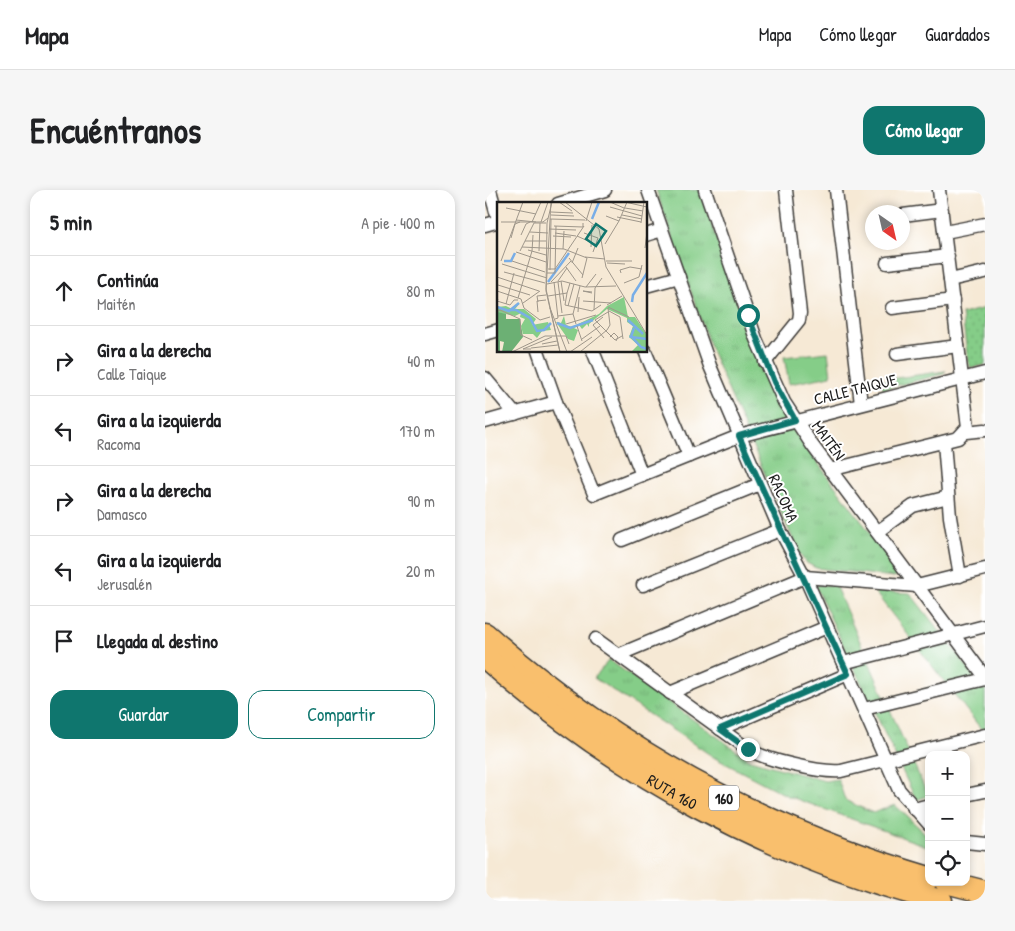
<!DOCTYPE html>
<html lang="es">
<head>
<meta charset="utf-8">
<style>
	:root { --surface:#fff; --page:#f6f6f6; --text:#202124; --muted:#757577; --line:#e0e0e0; --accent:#0f766e }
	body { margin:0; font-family:"Patrick Hand",sans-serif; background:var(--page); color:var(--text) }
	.controls { position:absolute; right:15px; bottom:15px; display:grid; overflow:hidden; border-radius:10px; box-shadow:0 2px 8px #0003 }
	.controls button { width:45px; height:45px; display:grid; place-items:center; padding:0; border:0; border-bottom:1px solid var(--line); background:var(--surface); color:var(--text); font:25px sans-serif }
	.compass { position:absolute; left:380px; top:15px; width:45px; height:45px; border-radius:50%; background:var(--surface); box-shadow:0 2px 8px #0003; rotate:146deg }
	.stop { position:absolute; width:15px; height:15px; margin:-11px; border:4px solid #0f766e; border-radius:50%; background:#fff }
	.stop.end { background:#0f766e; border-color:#fff; box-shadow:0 1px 5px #0008 }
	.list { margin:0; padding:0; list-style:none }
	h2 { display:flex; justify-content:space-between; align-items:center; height:65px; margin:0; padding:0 20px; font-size:21px }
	h2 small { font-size:16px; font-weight:400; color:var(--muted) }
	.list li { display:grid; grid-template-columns:32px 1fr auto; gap:15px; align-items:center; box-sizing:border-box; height:70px; padding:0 20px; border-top:1px solid var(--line) }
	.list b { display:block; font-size:19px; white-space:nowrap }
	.list p { margin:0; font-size:16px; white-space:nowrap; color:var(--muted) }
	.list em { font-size:16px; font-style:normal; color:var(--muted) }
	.actions { display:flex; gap:10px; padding:15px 20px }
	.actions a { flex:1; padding:11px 0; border:1px solid var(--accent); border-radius:15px; text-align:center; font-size:18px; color:var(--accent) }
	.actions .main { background:var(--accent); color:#fff }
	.icon { flex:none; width:28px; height:28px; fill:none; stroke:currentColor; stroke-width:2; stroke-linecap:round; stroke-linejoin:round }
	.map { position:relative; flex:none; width:500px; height:711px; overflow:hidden; border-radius:15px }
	header { display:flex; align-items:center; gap:30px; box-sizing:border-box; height:70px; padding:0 25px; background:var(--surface); border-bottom:1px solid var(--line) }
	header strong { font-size:24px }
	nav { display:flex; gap:28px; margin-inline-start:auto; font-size:18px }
	.intro { display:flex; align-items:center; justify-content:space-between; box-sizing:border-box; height:120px; padding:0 30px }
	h1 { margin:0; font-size:35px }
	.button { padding:12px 22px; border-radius:15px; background:var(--accent); color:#fff; font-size:18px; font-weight:700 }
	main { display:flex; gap:30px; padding:0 30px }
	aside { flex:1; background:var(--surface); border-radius:15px; box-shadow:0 2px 8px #0003 }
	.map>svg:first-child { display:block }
</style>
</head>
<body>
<header>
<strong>Mapa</strong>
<nav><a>Mapa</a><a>Cómo llegar</a><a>Guardados</a></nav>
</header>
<div class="intro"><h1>Encuéntranos</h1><a class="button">Cómo llegar</a></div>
<main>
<aside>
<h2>5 min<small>A pie · 400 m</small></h2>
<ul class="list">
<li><svg class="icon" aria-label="ahead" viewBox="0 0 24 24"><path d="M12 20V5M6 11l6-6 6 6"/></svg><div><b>Continúa</b><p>Maitén</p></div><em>80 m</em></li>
<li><svg class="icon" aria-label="right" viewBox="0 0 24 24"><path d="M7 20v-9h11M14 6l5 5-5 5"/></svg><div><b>Gira a la derecha</b><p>Calle Taique</p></div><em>40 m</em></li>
<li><svg class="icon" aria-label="left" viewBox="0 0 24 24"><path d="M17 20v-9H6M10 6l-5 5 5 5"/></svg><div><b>Gira a la izquierda</b><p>Racoma</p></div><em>170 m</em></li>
<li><svg class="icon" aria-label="right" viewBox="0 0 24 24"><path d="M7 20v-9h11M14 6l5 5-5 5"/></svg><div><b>Gira a la derecha</b><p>Damasco</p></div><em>90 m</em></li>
<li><svg class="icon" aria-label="left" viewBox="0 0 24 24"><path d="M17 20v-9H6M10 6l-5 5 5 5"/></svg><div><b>Gira a la izquierda</b><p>Jerusalén</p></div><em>20 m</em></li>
<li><svg class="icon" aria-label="arrive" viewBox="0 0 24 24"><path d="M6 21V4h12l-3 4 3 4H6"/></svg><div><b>Llegada al destino</b></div></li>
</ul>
<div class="actions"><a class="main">Guardar</a><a>Compartir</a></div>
</aside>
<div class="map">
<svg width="500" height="711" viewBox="0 0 500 711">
	<defs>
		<pattern id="grass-tufts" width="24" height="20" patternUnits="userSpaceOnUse" patternTransform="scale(1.25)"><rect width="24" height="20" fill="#85cd88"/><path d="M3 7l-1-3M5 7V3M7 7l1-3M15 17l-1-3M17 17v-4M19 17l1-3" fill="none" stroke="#72af75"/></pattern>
		<pattern id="park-dots" width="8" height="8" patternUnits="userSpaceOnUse" patternTransform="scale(1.25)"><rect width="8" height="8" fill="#85cd88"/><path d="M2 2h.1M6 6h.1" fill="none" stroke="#72af75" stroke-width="1.8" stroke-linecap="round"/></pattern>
	</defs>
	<rect width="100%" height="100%" fill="#fff"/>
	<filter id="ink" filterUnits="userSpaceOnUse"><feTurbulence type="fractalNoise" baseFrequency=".02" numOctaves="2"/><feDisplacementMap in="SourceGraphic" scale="10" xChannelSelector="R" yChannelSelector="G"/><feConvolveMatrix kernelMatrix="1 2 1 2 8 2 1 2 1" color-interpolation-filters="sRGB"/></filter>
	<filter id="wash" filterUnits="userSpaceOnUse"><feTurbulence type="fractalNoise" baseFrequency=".0096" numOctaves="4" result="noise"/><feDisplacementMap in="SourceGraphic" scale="20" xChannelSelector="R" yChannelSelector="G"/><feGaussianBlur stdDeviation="1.12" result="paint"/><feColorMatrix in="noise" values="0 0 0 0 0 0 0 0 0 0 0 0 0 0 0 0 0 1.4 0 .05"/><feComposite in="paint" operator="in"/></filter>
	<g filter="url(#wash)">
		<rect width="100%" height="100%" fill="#f6e9d5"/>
		<g fill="url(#grass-tufts)" stroke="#507452">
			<polygon points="171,0 215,0 271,165 290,207 311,244 411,377 413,385 409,387 331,378 320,372 314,363 226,160"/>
			<polygon points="461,181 458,184 398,199 397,190"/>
			<polygon points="330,395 350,395 443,606 431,610"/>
			<polygon points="389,401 425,403 500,500 500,544"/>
			<polygon points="124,470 265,570 340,591 353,589 360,610 388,623 410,615 444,647 444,657 303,606 230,568 109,488"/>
		</g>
		<polygon fill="url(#park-dots)" stroke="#507452" points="500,118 500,175 486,178 483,172 477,124"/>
		<polygon fill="#85cd88" stroke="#507452" points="343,162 346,186 304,194 299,167"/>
	</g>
	<g filter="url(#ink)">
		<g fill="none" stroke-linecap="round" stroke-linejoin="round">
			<defs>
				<g id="minor">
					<polyline points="5,0 14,33"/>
					<polyline points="163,0 225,176 295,340 320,387 414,600 444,634"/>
					<polyline points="220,0 271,149 299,212 327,255 500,487"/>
					<polyline points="351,0 376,214"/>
					<polyline points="73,14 120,0"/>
					<polyline points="418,25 457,20"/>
					<polyline points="0,35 14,31"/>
					<polyline points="460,42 500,34"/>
					<polyline points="161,45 177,40"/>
					<polyline points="402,73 463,66"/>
					<polyline points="465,90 500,82"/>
					<polyline points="161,96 194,87"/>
					<polyline points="407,118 468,110"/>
					<polyline points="0,144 14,140"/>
					<polyline points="53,161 71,212 109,304 254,246 500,183"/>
					<polyline points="108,161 157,285"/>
					<polyline points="160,161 204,266"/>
					<polyline points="412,164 473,156"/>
					<polyline points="280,172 314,130 315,123 301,0"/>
					<polyline points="0,188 30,224"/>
					<polyline points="0,232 71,212"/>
					<polyline points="481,242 500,240"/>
					<polyline points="459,252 465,327 475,386"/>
					<polyline points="345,280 473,248 483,237 454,0"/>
					<polyline points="392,342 428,316 463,307"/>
					<polyline points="137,350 275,294"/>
					<polyline points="158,395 295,340"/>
					<path d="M111 449 263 559C280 570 336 583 356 581L500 545"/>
					<polyline points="133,465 320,387 432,396 500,379"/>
					<polyline points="358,473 500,436"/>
					<polyline points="185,503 342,437"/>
					<polyline points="379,519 500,489"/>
					<polyline points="235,539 363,484"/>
					<polyline points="481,605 500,601"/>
					<polyline points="429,619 444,615"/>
					<polyline points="481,652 500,654"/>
				</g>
				<g id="motorway">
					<path d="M0 444C128 558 279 640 444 688"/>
					<path id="s1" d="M0 467C131 583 286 668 456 711"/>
					<polyline points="461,692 500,702"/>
				</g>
			</defs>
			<use href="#minor" stroke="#3d3b38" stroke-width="15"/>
			<use href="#motorway" stroke="#3d3b38" stroke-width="25"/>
			<use href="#minor" stroke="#fff" stroke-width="12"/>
			<use href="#motorway" stroke="#f9bf6d" stroke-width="22"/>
		</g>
	</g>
	<g fill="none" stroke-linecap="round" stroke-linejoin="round" filter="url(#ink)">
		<path stroke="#0f766e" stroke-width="6" d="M263 125 289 192 310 230 254 246C289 326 326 405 363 484L235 539 263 559"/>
	</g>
	<g text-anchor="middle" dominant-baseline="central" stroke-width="4" stroke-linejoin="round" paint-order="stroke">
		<rect fill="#fff" stroke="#606060" stroke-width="1" x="224" y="595.5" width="30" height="25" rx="4"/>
		<g font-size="15" font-weight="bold" fill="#1c1c1c">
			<text x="239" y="608">160</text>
		</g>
		<g font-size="16" fill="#1c1c1c" stroke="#fff">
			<text transform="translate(370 199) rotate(-14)">CALLE TAIQUE</text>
			<text transform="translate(344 250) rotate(54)">MAITÉN</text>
			<text transform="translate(299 308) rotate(66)">RACOMA</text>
			<text stroke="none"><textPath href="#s1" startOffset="231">RUTA 160</textPath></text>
		</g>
	</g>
	<g transform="translate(12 12)">
		<rect width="150" height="150" fill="#f6e9d5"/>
		<path d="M1 109 9 111V117H23L26 135 14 150H5L7 140 3 139V150H0Z" fill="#6cb074"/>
		<path d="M127 95 131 115H138L150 133V150H134L141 143 132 135 136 124 130 120V116L110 107 92 122V125L90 122 85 127 82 123 77 126 81 128 77 139 71 137 59 120 64 121 67 114 69 123 75 125 102 112 110 104ZM23 101 18 107H27L39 117 35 123 51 120 54 128 45 129 40 136 36 132H26L24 124 28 117 23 115 24 111 18 114 0 110V105L9 104 15 107Z" fill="#85cd88"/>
		<path fill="none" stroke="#79aee7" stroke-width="2.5" d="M95 17 102 0M7 59H14L18 51M51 80 72 51M135 100 136 93 150 71M0 105 12 109 22 101M13 108H19L33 116 40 129 47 128 54 121M131 118 146 132M60 121 73 126 96 118M137 126 134 135 150 137M133 133 144 145 150 147"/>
		<path fill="none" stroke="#9f978b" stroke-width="1" d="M54 0 49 89 63 150M55 0 50 21 49 87 63 150M62 0 75 9M68 0 102 27 109 65 150 133M113 0 127 6M128 0 150 5M113 5 145 14M9 6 39 12M128 6 146 9M54 10 76 11M54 13 77 14M125 13 145 17M109 14 122 19 130 0M120 15 144 20M53 17 88 18M19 18 39 20M89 19 95 0M4 20H46L51 16M35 20 44 0M44 20 51 0M144 21 147 0M57 24 86 25V21M52 27 79 28M33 30 51 31M58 31 79 34M87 31 101 36 96 50M24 33 29 22 33 20M56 34 74 35M80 34 100 43M14 36 18 22 23 20M28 39H49M108 42 122 19M25 45 67 47 90 56 85 76M94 45 95 23M148 46 150 30M66 47 67 29M31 48 49 53M23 49 37 21H49M42 49 43 21M19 50 49 60M88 55 108 57M72 56 86 73M4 59 26 0M15 59 48 70M109 59H135M75 61 81 46M110 61 128 62M5 62 50 76M69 65 79 79M51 67H58L87 24M53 68 54 17M7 70 48 81M50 71H58L59 24M124 71 123 68 133 65 145 67M0 75 42 89M61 79 70 66M64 79 67 99M54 80 74 59M57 80 61 116 58 117M61 80 65 111M127 81 142 75 145 63M50 82 65 79 88 85 119 84M1 83 33 93M89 85 99 72M0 89 24 97 27 106 43 118 53 115M70 91 68 103 95 109 104 103M95 91 86 89 95 90M51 94 70 91 73 81M21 96 35 49 36 33M1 97 0 99 13 103 17 98H21M86 99 114 101M41 100 40 94 49 93M26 101 43 89M9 102 17 71M110 103 125 94M71 104 77 82M111 105 132 115M53 106 70 150M97 108 98 86 105 76M112 109 123 115 126 137M0 110 3 108 23 117 24 133 35 138M41 110 40 99 49 98M81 110 82 95M61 114 76 112M106 115 96 123 107 136M98 118 118 138 125 134M98 118 111 110M69 122 99 113M79 122 76 112 83 84M80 124 85 139M113 135 117 131 121 135 119 139M85 137 103 124M45 142 60 139M34 146 61 143M34 147H26L55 135M15 150 48 134H69L72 142M73 150 95 135M83 150 110 128 113 123 111 106"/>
		<path fill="#0f766e" fill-opacity="0.15" stroke="#0f766e" stroke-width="2.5" d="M99 22 109 29 99 44 89 37Z"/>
		<rect width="150" height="150" fill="none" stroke="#1c1c1c" stroke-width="2.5"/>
	</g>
</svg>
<div class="controls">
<button>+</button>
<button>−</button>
<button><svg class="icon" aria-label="locate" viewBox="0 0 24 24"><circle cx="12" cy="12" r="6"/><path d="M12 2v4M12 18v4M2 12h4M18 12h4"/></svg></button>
</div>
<svg class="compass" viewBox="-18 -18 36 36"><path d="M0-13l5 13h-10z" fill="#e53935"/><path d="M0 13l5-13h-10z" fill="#757577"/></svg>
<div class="stop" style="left:263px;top:125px"></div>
<div class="stop end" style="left:263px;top:559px"></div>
</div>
</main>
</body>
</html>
